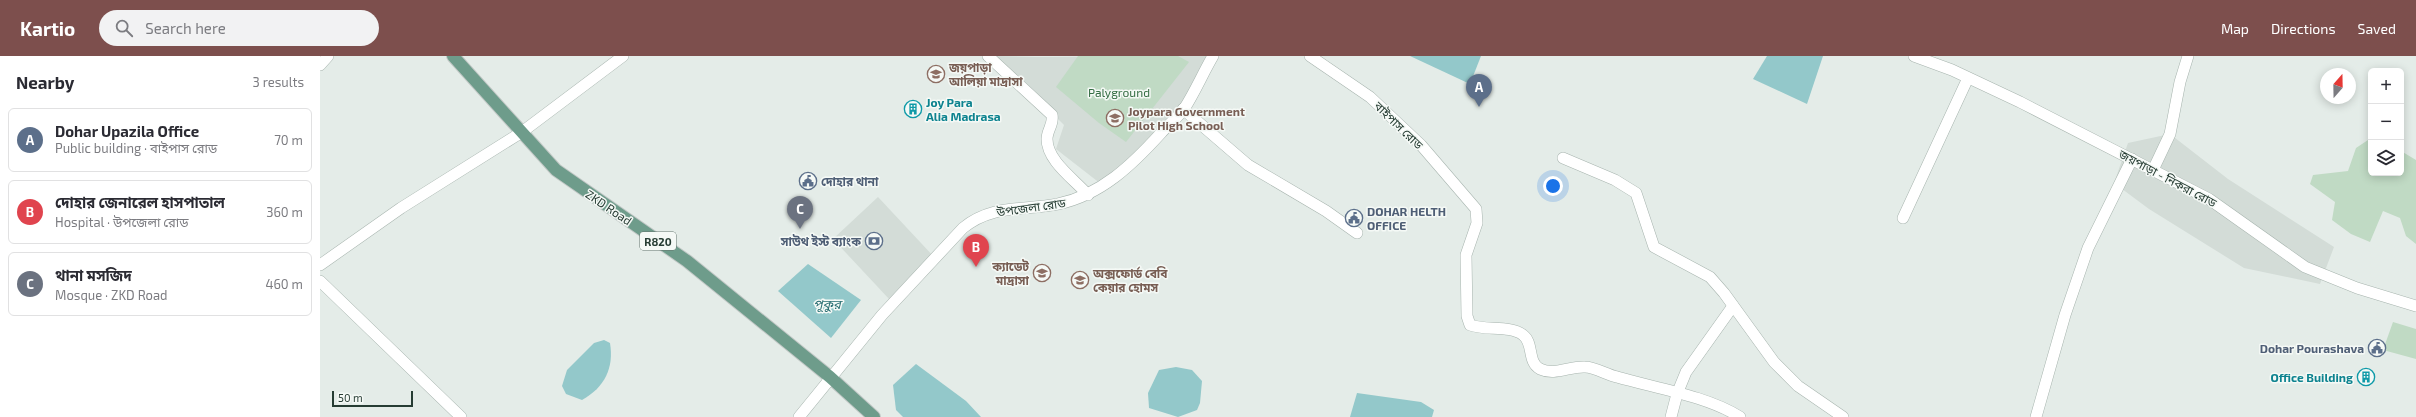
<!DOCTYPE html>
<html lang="en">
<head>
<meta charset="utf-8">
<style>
	:root { --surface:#fff; --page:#f2f2f3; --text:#2b2b33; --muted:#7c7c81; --line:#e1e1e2; --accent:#7d4f4d }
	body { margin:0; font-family:"Exo 2","Noto Sans Bengali",sans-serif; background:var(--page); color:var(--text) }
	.controls { position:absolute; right:12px; top:12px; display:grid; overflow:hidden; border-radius:6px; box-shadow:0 2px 10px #0003 }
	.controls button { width:36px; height:36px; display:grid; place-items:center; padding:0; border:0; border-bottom:1px solid var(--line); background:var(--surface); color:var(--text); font:20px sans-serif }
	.compass { position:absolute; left:2000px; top:12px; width:36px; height:36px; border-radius:50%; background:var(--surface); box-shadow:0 2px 10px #0003; rotate:20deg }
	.scale { position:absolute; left:12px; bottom:10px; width:81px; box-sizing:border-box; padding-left:4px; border:2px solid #263c33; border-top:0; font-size:11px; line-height:14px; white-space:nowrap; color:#263c33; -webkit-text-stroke:3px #f5f9f6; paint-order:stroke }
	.you { position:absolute; left:1233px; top:130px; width:14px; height:14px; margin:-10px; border:3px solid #fff; border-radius:50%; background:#1a73e8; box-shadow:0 0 0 6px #1a73e833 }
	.badge { display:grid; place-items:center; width:26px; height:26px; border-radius:50%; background:var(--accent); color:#fff; font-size:13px; font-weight:700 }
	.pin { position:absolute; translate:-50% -33px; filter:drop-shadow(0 1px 2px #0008) }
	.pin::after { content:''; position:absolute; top:21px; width:14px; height:12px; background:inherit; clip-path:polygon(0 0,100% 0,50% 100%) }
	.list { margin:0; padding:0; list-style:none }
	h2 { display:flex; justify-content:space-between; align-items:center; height:52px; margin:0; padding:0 16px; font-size:17px }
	h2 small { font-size:13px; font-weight:400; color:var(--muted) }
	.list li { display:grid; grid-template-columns:26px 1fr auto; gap:12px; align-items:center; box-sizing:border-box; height:64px; margin:0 8px 8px; padding:0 8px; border:1px solid var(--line); border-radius:6px }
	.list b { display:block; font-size:15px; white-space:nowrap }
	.list p { margin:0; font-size:13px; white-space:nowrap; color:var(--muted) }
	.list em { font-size:13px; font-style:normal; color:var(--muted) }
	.icon { flex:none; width:22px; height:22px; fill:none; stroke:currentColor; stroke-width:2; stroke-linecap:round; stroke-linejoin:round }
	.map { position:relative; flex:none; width:2096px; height:361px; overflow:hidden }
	header { display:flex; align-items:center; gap:24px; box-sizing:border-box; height:56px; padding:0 20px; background:var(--accent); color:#fff }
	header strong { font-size:19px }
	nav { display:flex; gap:22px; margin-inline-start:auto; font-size:14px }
	.search { width:280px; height:36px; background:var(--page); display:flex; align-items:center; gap:10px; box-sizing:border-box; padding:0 14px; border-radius:22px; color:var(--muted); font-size:15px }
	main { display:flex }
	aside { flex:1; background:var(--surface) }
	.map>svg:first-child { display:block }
</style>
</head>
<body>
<header>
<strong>Kartio</strong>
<div class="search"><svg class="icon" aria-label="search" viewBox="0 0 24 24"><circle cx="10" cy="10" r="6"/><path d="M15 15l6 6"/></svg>Search here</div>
<nav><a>Map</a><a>Directions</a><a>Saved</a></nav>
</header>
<main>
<aside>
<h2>Nearby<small>3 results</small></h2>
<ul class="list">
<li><span class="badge" style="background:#5c6f8a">A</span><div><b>Dohar Upazila Office</b><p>Public building · বাইপাস রোড</p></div><em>70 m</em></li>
<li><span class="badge" style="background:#e0444e">B</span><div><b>দোহার জেনারেল হাসপাতাল</b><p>Hospital · উপজেলা রোড</p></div><em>360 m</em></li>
<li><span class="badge" style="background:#6b7280">C</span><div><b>থানা মসজিদ</b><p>Mosque · ZKD Road</p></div><em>460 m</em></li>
</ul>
</aside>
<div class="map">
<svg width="2096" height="361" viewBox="0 0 2096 361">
	<rect width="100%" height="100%" fill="#e4ece8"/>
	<g fill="#d3dcd7">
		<polygon points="675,0 715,1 891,0 861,53 781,128 736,93 744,69"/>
		<polygon points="1850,78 1908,123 2014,191 2000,228 1924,212 1829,153 1794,127 1808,87"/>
		<polygon points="558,141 615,202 570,244 513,183"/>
	</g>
	<g fill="#c0dac4">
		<polygon points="758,0 858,0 869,6 806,86 779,67 736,31"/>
		<polygon points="2051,82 2051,117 2081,117 2081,95 2096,104 2096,188 2086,180 2080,162 2063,155 2050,186 2031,178 2012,164 2015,146 1990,128 1993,119 2028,115 2036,92"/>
		<polygon points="2073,266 2096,273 2096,303 2063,294"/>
	</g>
	<g fill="#93c8ca">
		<polygon points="1090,0 1161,0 1150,28"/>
		<polygon points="1447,0 1503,0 1487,48 1433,23"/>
		<polygon points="488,208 541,244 511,282 458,235"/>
		<path d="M284 284 290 287C294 312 285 331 262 344L246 338 242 330 247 314 274 287Z"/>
		<polygon points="596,308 646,345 661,361 583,361 576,354 573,329"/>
		<polygon points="856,311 872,314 882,325 880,347 877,354 858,361 829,352 828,337 839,314"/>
		<polygon points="1037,337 1101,346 1114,354 1112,361 1030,361"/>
	</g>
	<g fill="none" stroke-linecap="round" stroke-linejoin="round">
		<defs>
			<g id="street">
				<path d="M668 0 732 59C734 68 727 74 727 83 727 105 754 123 768 139"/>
				<path d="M990 0 1050 41 1101 89 1156 153 1157 167 1146 199 1147 260 1150 269C1166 275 1190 269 1203 279 1214 287 1207 306 1220 313 1235 320 1250 310 1265 311 1275 311 1287 319 1297 321 1335 332 1387 340 1420 361"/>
				<polyline points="1594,0 1632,14 1700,46 1889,143 1985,211 2037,232 2096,250"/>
				<polyline points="0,9 8,0"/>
				<polyline points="863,53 928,109 1006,155 1037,177"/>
				<polyline points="1243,102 1295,124 1316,137 1334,191 1390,221 1404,237 1454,306 1478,330 1523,361"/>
				<polyline points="1833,114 1850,78 1860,26 1868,0"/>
				<polyline points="1583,162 1648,22"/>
				<polyline points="0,209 81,152 202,76 303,0"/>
				<polyline points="0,225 141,361"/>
				<path d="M479 361 562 259 643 172C672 148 703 155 738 148 781 139 812 109 841 77 848 69 857 62 864 53 875 36 883 17 893 0"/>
				<polyline points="1351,361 1357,338 1366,316 1413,250"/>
				<polyline points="1716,361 1745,259 1768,192 1812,103"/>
			</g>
			<polyline id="primary" points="133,0 236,114 367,205 510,321 554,361"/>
		</defs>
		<use href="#street" stroke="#a7b4ae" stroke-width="12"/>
		<use href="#primary" stroke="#c2c8c6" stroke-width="14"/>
		<use href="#street" stroke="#fff" stroke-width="11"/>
		<use href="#primary" stroke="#6e9c8b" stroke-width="12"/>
	</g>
	<defs>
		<symbol id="university-ring" viewBox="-11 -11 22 22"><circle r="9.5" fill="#f5f9f6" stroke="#8d6e63" stroke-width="1.5"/><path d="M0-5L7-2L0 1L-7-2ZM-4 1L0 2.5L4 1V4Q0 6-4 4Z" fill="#8d6e63"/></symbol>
		<symbol id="building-ring" viewBox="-11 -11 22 22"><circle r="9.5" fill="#f5f9f6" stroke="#0f9aa8" stroke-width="1.5"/><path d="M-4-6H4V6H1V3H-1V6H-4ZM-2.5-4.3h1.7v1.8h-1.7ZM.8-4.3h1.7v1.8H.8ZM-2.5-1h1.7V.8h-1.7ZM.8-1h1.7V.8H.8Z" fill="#0f9aa8"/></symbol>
		<symbol id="school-ring" viewBox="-11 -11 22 22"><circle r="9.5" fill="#f5f9f6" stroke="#8d6e63" stroke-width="1.5"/><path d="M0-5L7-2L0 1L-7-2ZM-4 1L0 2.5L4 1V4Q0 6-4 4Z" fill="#8d6e63"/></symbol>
		<symbol id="civic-ring" viewBox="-11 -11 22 22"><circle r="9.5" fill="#f5f9f6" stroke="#5c6f8a" stroke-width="1.5"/><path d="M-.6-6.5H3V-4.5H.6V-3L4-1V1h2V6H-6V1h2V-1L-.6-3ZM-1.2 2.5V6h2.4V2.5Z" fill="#5c6f8a"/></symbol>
		<symbol id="bank-ring" viewBox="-11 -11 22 22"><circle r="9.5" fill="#f5f9f6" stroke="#5c6f8a" stroke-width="1.5"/><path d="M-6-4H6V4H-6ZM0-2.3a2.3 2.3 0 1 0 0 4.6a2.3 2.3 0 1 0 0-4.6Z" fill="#5c6f8a"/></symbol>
	</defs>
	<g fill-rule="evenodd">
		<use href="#university-ring" x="606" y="8" width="20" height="20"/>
		<use href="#building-ring" x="583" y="43" width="20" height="20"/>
		<use href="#school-ring" x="785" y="52" width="20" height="20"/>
		<use href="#civic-ring" x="478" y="115" width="20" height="20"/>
		<use href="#civic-ring" x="1024" y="152" width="20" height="20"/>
		<use href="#bank-ring" x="544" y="175" width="20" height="20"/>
		<use href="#school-ring" x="712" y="207" width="20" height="20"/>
		<use href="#school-ring" x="750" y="214" width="20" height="20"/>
		<use href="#civic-ring" x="2047" y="282" width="20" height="20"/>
		<use href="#building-ring" x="2036" y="311" width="20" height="20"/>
	</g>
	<g text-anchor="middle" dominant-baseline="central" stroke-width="3" stroke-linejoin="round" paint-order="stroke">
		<rect fill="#f5f9f6" stroke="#64756e" stroke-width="1" x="320" y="176" width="36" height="18" rx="3"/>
		<g font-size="11" font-weight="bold" fill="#263c33">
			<text x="338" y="185">R820</text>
		</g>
		<g font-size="12" font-weight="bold" fill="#785e54" stroke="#f5f9f6" text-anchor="start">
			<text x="629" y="11">জয়পাড়া<tspan x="629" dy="14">আলিয়া মাদ্রাসা</tspan></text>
			<text x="808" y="55">Joypara Government<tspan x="808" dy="14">Pilot High School</tspan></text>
			<text x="709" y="210" text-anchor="end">ক্যাডেট<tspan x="709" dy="14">মাদ্রাসা</tspan></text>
			<text x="773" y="217">অক্সফোর্ড বেবি<tspan x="773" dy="14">কেয়ার হোমস</tspan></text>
		</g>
		<g font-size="12" fill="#356e44" stroke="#f5f9f6">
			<text x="799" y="36">Palyground</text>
		</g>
		<g font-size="12" font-weight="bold" fill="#0d838f" stroke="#f5f9f6" text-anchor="start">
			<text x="606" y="46">Joy Para<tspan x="606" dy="14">Alia Madrasa</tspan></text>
			<text x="2033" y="321" text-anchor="end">Office Building</text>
		</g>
		<g font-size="12" fill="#263c33" stroke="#f5f9f6">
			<text transform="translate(1079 69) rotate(44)">বাইপাস রোড</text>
			<text transform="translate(1848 122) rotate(28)">জয়পাড়া - নিকরা রোড</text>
			<text transform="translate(289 151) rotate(34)">ZKD Road</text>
			<text transform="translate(711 151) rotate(-8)">উপজেলা রোড</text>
		</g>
		<g font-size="12" font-weight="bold" fill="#4e5e75" stroke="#f5f9f6" text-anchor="start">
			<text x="501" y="125">দোহার থানা</text>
			<text x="1047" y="155">DOHAR HELTH<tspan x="1047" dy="14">OFFICE</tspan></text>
			<text x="541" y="185" text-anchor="end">সাউথ ইস্ট ব্যাংক</text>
			<text x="2044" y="292" text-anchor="end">Dohar Pourashava</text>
		</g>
		<g font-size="13" font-style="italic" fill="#276d71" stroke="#f5f9f6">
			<text x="507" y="248">পূকুর</text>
		</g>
	</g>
</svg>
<div class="controls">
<button>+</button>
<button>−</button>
<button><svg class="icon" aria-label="layers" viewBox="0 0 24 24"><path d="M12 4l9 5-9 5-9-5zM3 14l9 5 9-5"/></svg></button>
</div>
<svg class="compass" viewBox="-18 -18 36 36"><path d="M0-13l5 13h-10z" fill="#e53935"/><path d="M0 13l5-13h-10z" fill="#7c7c81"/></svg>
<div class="scale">50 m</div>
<div class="you"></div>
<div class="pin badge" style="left:1159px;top:51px;background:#5c6f8a">A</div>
<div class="pin badge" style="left:656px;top:211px;background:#e0444e">B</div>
<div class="pin badge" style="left:480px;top:173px;background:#6b7280">C</div>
</div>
</main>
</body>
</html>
